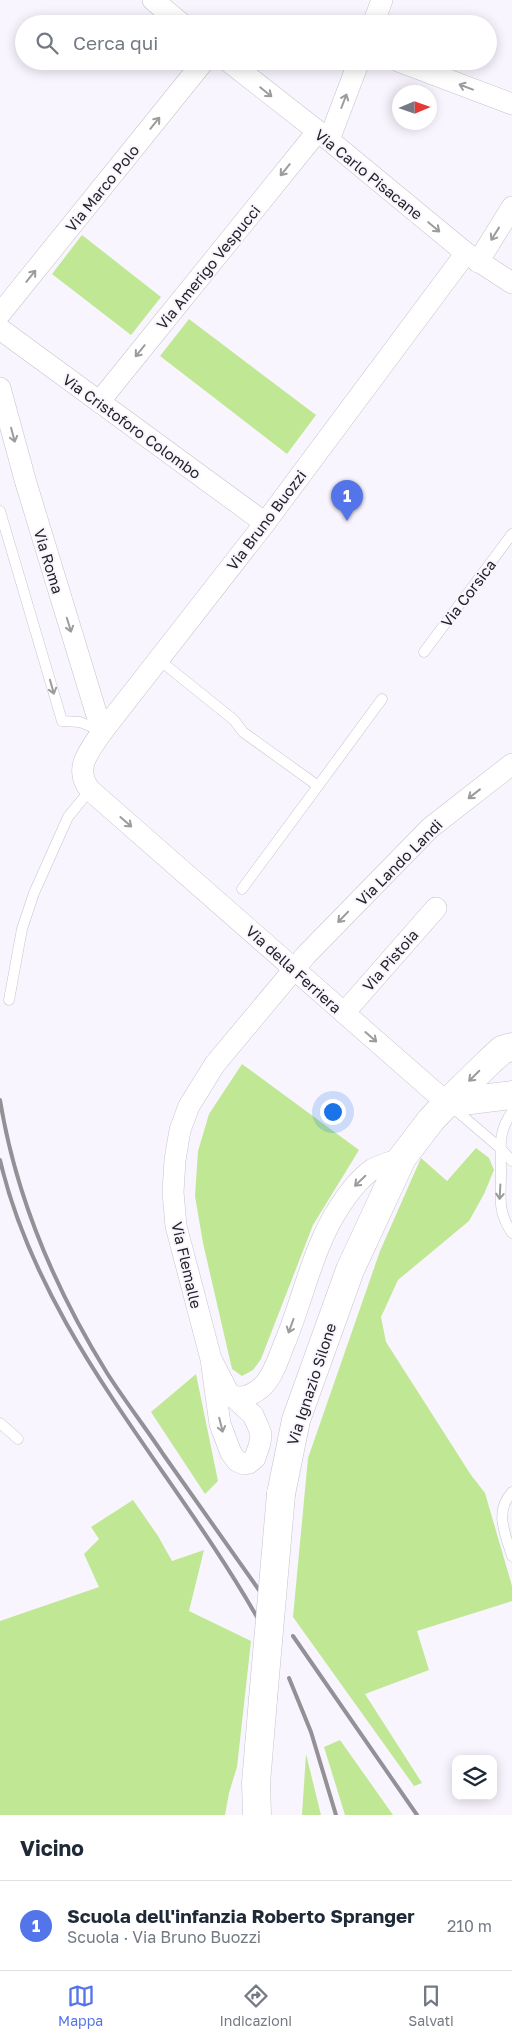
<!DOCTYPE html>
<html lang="it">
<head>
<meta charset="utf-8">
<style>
	:root { --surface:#fff; --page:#f6f6f7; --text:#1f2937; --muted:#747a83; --line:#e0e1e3; --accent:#5474e9 }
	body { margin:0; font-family:"Golos Text",sans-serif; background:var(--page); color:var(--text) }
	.controls { position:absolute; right:15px; bottom:15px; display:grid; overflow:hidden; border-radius:10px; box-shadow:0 2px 12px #0003 }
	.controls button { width:45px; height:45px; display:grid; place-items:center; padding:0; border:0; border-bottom:1px solid var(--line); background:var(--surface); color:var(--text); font:25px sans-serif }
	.compass { position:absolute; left:392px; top:85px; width:45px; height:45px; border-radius:50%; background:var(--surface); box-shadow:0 2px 12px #0003; rotate:88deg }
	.you { position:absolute; left:332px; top:1111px; width:18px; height:18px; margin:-12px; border:4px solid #fff; border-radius:50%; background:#1a73e8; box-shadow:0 0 0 8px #1a73e833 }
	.badge { display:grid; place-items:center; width:32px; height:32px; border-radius:50%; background:var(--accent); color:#fff; font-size:16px; font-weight:700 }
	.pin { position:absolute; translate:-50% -41px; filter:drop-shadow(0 1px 2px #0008) }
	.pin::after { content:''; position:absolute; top:26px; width:18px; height:15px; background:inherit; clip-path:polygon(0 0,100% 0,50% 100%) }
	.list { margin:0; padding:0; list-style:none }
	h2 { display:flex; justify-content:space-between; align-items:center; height:65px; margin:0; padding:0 20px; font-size:21px }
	h2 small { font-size:16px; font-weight:400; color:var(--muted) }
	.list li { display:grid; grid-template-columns:32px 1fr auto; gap:15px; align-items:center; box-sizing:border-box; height:90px; padding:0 20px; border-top:1px solid var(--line) }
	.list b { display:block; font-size:19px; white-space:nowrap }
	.list p { margin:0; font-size:16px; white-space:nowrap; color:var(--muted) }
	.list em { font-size:16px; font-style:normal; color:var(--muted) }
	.icon { flex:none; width:28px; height:28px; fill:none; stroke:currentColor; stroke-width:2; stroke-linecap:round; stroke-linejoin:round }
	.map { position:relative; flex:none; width:512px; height:1815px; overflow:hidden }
	.search { position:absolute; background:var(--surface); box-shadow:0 2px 12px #0003; left:15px; right:15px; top:15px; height:55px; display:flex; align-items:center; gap:12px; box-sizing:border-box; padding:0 18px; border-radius:28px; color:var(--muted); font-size:19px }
	.sheet { height:155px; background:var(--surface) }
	nav { display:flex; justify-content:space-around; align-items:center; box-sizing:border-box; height:70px; border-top:1px solid var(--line); background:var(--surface); font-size:14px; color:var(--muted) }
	nav a { display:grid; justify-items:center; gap:2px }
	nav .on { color:var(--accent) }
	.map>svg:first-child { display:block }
</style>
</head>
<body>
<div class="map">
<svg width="512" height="1815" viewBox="0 0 512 1815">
	<rect width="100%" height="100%" fill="#f9f5fe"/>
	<g fill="#c0e793">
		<polygon points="82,235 161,297 131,335 52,274"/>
		<polygon points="189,319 316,415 287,454 160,356"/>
		<polygon points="242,1064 359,1150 313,1225 261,1359 253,1370 242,1376 232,1369 203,1243 195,1196 198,1151 209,1114"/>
		<polygon points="476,1148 489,1158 494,1170 484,1194 469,1221 398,1280 381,1317 386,1342 471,1475 485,1493 512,1586 512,1601 417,1631 429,1670 365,1694 422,1783 414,1786 293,1617 308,1458 380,1251 421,1158 447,1181"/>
		<polygon points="196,1374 218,1481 205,1494 151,1412"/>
		<polygon points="133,1500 158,1536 172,1561 204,1550 189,1611 251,1641 237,1767 229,1793 225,1815 0,1815 0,1621 99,1587 84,1554 99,1539 91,1527"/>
		<polygon points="340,1740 393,1815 345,1815 324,1747"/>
		<polygon points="306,1754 321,1815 302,1815"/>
	</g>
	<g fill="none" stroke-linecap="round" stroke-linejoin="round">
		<defs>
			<g id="service">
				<polyline points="0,511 62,721 80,722 101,731"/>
				<polyline points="424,652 512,534"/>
				<polyline points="158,659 234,720 243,732 318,786 242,889"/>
				<polyline points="318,786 382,699"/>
				<polyline points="9,1000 22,929 34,893 68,817 90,790"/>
				<polyline points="452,1107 499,1147 512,1161"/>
				<path d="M512 1112C497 1133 501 1149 501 1173 501 1197 497 1211 512 1233"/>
				<polyline points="0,1423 18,1439"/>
				<path d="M512 1492C494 1512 505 1533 512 1556"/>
			</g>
			<g id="minor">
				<polyline points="153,0 182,24"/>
				<polyline points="373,24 382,0"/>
				<polyline points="228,61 329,140 466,253 512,283"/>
				<polyline points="398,61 512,104"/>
				<polyline points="329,140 359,61"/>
				<polyline points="478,262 512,207"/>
				<polyline points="0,314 204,61"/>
				<polyline points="0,329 265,523"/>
				<polyline points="0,388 26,483 102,732"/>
				<polyline points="99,402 317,132"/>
				<polyline points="344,1013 436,908"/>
				<path d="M447 1103 90 790C73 769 89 751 102 732L265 523 466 253"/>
				<polyline points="211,1359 228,1392 253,1415 258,1426 261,1434 260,1443 255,1458 249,1463 244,1464 237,1461 231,1453 220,1424 211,1359 176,1226 173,1192 175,1160 180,1130 189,1106 215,1064 306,955 430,828 512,764"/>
				<path d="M234 1397C246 1398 255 1394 264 1385 273 1375 278 1360 283 1347 303 1301 312 1248 340 1206 348 1193 361 1177 373 1169 382 1164 393 1162 402 1158"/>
			</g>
			<g id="secondary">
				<polyline points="447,1103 512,1095"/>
				<polyline points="281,1494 296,1420 350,1270 402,1158 431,1120 447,1103 490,1061 502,1050 512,1047"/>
				<polyline points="257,1815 256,1783 263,1699"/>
			</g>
		</defs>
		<use href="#service" stroke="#c6c3cc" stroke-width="11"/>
		<use href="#minor" stroke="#c6c3cc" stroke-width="22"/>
		<use href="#secondary" stroke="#c6c3cc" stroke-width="29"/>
		<use href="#service" stroke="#fff" stroke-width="10"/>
		<use href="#minor" stroke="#fff" stroke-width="21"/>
		<use href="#secondary" stroke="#fff" stroke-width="28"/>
		<g stroke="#939096" stroke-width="4">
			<path d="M0 1100C16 1197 55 1289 107 1373 125 1401 145 1427 163 1454 195 1500 227 1545 259 1590"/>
			<path d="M0 1160C41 1334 171 1466 257 1617"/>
			<polyline points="293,1636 417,1815"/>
			<polyline points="289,1678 311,1732 336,1815"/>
		</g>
		<defs>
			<polyline id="secondary-bridge" points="263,1699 281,1494"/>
		</defs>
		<use href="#secondary-bridge" stroke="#c6c3cc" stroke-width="29" stroke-linecap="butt"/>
		<use href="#secondary-bridge" stroke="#fff" stroke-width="28"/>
	</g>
	<defs><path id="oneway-shaft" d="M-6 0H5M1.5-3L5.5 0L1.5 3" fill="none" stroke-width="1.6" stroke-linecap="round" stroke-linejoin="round" transform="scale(1.25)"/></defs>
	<g stroke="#9c9c9d">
		<use href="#oneway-shaft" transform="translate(466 87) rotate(-159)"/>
		<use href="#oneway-shaft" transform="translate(266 92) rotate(39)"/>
		<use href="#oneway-shaft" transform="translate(344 101) rotate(-69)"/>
		<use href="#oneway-shaft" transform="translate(155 123) rotate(-51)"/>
		<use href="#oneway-shaft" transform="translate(285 170) rotate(129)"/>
		<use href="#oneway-shaft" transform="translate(434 227) rotate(40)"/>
		<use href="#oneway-shaft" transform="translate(495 234) rotate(122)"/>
		<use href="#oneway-shaft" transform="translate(31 276) rotate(-51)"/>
		<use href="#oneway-shaft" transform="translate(140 351) rotate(129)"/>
		<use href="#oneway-shaft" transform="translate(13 435) rotate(75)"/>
		<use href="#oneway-shaft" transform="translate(69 625) rotate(73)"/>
		<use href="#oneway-shaft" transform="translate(52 687) rotate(74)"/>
		<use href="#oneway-shaft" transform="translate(474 794) rotate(142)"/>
		<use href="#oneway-shaft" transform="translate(126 822) rotate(41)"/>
		<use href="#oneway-shaft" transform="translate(343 917) rotate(134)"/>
		<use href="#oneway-shaft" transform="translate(371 1037) rotate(41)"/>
		<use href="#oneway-shaft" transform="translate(474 1076) rotate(135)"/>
		<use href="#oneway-shaft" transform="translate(360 1181) rotate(136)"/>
		<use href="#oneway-shaft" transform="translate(500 1192) rotate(93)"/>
		<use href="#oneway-shaft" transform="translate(291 1326) rotate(110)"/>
		<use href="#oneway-shaft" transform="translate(221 1425) rotate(76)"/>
	</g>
	<g text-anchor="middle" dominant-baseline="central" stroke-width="4" stroke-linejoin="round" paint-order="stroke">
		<g font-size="15" fill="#242326" stroke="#f9f5fe">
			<text transform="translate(369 174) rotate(39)">Via Carlo Pisacane</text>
			<text transform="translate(102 188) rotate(-51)">Via Marco Polo</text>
			<text transform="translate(208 267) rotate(-51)">Via Amerigo Vespucci</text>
			<text transform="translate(132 426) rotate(36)">Via Cristoforo Colombo</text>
			<text transform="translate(266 520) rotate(-53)">Via Bruno Buozzi</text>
			<text transform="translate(49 561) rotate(73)">Via Roma</text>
			<text transform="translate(468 593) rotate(-53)">Via Corsica</text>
			<text transform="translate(399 862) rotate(-45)">Via Lando Landi</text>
			<text transform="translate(390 960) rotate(-49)">Via Pistoia</text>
			<text transform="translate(294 969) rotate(42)">Via della Ferriera</text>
			<text transform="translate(187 1265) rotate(77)">Via Flemalle</text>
			<text transform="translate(311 1384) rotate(-72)">Via Ignazio Silone</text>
		</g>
	</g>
</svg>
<div class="controls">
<button><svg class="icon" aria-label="layers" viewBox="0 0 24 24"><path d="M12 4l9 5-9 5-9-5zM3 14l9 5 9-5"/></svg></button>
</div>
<svg class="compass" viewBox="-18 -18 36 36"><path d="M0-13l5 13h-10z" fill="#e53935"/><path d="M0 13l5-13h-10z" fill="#747a83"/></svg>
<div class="you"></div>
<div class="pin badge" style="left:347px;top:521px">1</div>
<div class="search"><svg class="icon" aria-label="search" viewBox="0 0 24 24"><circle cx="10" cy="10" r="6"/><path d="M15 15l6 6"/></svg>Cerca qui</div>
</div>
<section class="sheet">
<h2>Vicino<small></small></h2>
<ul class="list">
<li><span class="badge">1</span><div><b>Scuola dell'infanzia Roberto Spranger</b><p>Scuola · Via Bruno Buozzi</p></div><em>210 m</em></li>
</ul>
</section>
<nav>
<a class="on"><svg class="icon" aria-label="map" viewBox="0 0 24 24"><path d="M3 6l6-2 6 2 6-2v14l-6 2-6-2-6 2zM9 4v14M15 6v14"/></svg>Mappa</a>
<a><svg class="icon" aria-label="directions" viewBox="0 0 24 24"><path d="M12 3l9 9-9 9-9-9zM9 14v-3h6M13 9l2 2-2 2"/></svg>Indicazioni</a>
<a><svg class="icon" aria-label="saved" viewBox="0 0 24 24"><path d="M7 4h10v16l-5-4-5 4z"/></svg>Salvati</a>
</nav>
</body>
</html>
